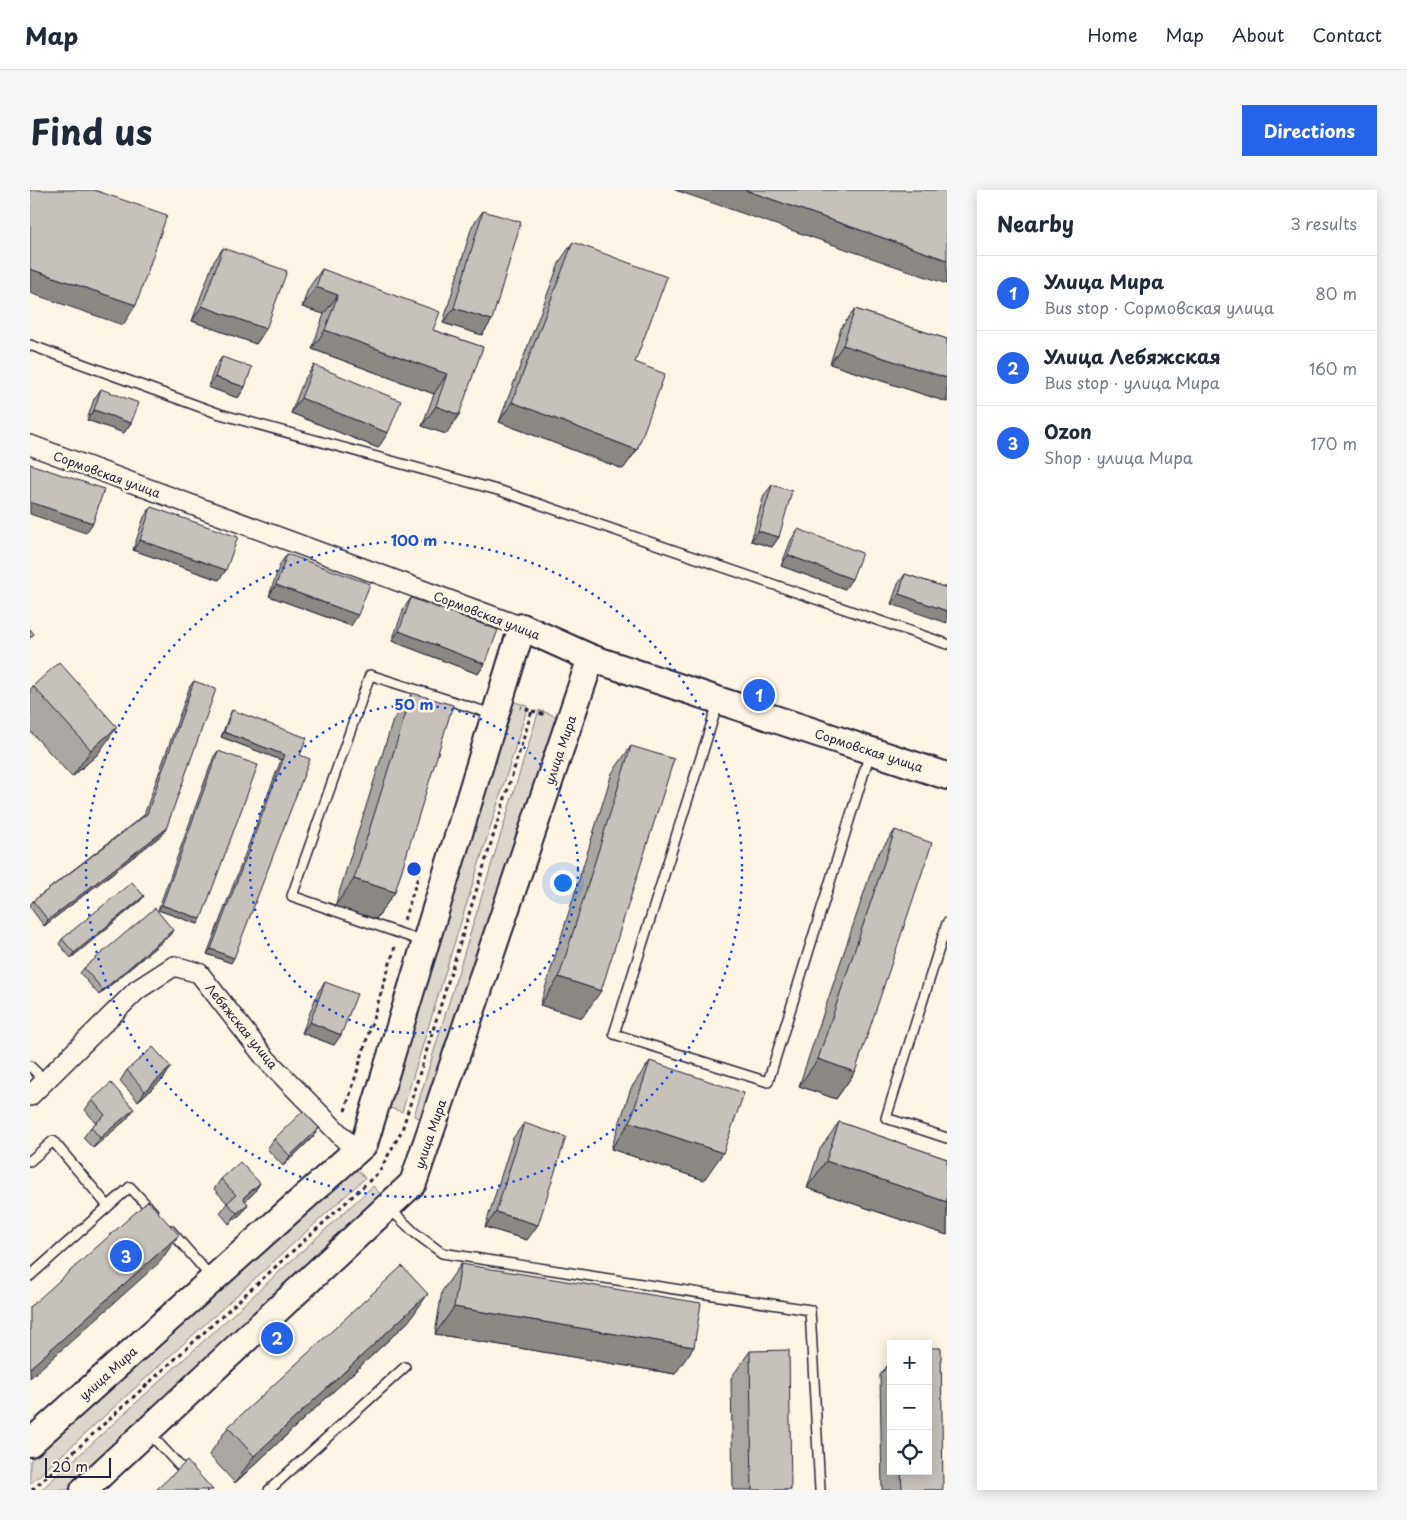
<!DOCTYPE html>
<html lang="en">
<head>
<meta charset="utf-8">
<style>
	:root { --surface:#fff; --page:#f6f6f7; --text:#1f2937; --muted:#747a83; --line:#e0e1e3; --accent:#2563eb }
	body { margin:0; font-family:"Playpen Sans",sans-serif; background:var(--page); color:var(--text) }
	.controls { position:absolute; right:15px; bottom:15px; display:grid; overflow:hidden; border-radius:0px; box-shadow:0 2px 12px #0003 }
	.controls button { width:45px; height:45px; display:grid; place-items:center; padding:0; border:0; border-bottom:1px solid var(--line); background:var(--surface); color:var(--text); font:25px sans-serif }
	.scale { position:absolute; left:15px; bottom:12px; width:66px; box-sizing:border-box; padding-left:5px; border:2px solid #22223b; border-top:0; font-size:14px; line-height:18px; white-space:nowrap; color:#22223b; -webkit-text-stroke:4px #fcf5e5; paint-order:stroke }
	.you { position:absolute; left:532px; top:692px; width:18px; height:18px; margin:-12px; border:4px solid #fff; border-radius:50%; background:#1a73e8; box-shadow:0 0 0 8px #1a73e833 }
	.badge { display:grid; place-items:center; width:32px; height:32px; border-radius:50%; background:var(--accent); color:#fff; font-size:16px; font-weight:700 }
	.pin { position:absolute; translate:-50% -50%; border:2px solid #fff; box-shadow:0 1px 5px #0006 }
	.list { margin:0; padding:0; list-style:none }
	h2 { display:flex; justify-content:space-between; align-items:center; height:65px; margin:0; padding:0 20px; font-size:21px }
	h2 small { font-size:16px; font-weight:400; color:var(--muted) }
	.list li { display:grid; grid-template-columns:32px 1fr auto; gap:15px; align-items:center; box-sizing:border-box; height:75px; padding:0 20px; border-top:1px solid var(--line) }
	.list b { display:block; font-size:19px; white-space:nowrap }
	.list p { margin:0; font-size:16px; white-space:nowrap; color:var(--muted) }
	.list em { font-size:16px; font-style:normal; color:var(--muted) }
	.icon { flex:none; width:28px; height:28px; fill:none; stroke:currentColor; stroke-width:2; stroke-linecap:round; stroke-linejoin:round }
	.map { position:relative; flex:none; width:917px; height:1300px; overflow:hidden; border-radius:0px }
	header { display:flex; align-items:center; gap:30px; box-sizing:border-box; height:70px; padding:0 25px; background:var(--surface); border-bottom:1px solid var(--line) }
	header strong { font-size:24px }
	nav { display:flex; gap:28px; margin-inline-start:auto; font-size:18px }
	.intro { display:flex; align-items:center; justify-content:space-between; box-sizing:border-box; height:120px; padding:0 30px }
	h1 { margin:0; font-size:35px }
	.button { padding:12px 22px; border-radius:0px; background:var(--accent); color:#fff; font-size:18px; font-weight:700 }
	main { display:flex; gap:30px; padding:0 30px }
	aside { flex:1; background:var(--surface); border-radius:0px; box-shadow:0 2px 12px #0003 }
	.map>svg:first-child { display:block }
</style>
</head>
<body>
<header>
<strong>Map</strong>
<nav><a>Home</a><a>Map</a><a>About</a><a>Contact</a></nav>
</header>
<div class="intro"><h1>Find us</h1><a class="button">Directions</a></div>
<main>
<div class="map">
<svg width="917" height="1300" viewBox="0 0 917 1300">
	<rect width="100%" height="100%" fill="#fcf5e5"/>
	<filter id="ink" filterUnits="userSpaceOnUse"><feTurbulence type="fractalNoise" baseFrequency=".02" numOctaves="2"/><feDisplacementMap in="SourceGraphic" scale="10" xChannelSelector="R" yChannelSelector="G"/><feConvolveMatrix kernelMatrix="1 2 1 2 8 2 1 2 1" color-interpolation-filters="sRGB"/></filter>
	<g filter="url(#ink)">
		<g fill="#dcd6cc" stroke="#7f7c84">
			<polygon points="481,511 498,516 372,922 354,916"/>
			<polygon points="509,520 526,526 397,931 384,926"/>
			<polygon points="325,977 335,988 0,1294 0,1271"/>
			<polygon points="343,996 353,1007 37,1300 11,1300"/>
		</g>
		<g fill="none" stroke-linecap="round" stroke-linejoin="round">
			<defs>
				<g id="lane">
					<polyline points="0,155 190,224 471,301 917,454"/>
					<polyline points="688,513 584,844 738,892 840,563"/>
					<polyline points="917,733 856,928 917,948"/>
					<polyline points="395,752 262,706 340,485 462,524"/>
					<polyline points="0,876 15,891"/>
					<polyline points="0,971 23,951 78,1016"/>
					<polyline points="360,1019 385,1043 412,1063 780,1120 790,1300"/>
					<polyline points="140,1040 181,1087"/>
					<polyline points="0,1086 100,997 123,1022"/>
					<polyline points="119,1243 172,1300"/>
					<polyline points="239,1300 375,1177"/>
				</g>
				<g id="street">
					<polyline points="0,255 492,437"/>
					<polyline points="0,906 107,800 144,776 169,783 236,869 326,961"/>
				</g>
				<g id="secondary">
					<polyline points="0,1253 334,954 492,437 561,468 917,586"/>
					<polyline points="54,1300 383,993 561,468"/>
				</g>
			</defs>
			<use href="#lane" stroke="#22223b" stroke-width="12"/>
			<use href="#street" stroke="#22223b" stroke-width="22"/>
			<use href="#secondary" stroke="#22223b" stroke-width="30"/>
			<g stroke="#22223b" stroke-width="3" stroke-dasharray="4 4" stroke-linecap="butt">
				<polyline points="502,521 516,525"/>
				<polyline points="374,730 389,684"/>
				<polyline points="315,921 365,757"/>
				<polyline points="2,1300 349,982 372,940 502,521 491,517"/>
			</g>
			<use href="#lane" stroke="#fcf5e5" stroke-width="9"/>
			<use href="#street" stroke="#fcf5e5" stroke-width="19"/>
			<use href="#secondary" stroke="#fcf5e5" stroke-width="26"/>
		</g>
		<g fill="#aaa6a1" stroke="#22223b">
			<polygon points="453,21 462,130 452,145 413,133 442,36"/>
			<polygon points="543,52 605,172 607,260 593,279 469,232 530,71"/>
			<polygon points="193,58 236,139 226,154 162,131 183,73"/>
			<polygon points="292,79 403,140 453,157 416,244 392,236 404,204 282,159 294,124 272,117 278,99"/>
			<polygon points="825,119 917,149 917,212 800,174 811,138"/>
			<polygon points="192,167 215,197 208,208 178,197 185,177"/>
			<polygon points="284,175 348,258 261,223 274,190"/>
			<polygon points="71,199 101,233 94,243 57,230 64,209"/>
			<polygon points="742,295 749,347 742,357 721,351 734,305"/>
			<polygon points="121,317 196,380 189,390 103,360 114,327"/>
			<polygon points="768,339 815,399 751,376 761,350"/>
			<polygon points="257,364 321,436 239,406 250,374"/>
			<polygon points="875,384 917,398 861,414 868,394"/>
			<polygon points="381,408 455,474 448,484 362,451 374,418"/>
			<polygon points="164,491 136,639 133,644 14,736 0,717 0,715 3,711 114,625 160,496"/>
			<polygon points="3,496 68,564 42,587 0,541 0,500"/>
			<polygon points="382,503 365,702 346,729 305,716 363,530"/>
			<polygon points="202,520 270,565 201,773 177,764 251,570 191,547 199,526"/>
			<polygon points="601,556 552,828 510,815 582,583"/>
			<polygon points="188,561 168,734 128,720 184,566"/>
			<polygon points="865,640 825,882 806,909 769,896 846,667"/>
			<polygon points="114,706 110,711 41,768 29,754 32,749"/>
			<polygon points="140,745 69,805 50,783 54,778"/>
			<polygon points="295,792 311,845 304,855 272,843 288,802"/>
			<polygon points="620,871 674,990 581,959 601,898"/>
			<polygon points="141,877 134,888 108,911 90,891 97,880"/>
			<polygon points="62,910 97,929 63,958 53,948 61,937 66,933 55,920"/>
			<polygon points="809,932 917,969 917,1045 777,998 790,959"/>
			<polygon points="494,933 497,1050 455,1037 483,948"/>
			<polygon points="289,938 282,948 253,976 237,959 244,949"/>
			<polygon points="191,989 230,993 223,1004 215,1011 218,1014 211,1024 199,1034 190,1023 197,1013 184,999"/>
			<polygon points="431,1074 645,1184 405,1144 412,1101"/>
			<polygon points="379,1131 205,1293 179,1265 198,1237"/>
			<polygon points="720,1161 761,1300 703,1300 701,1188"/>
			<polygon points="861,1171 861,1281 898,1281 913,1300 852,1300 850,1185"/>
		</g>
		<g fill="#8b8783" stroke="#22223b">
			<polygon points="645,0 715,0 917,70 917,94"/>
			<polygon points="0,79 106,115 93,135 0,103"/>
			<polygon points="286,97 308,105 294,124 272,117"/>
			<polygon points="172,116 236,139 226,154 162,131"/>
			<polygon points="424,118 462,130 452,145 413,133"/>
			<polygon points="295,140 417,184 404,204 282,159"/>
			<polygon points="813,155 917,188 917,212 800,174"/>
			<polygon points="185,187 215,197 208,208 178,197"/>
			<polygon points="271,208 358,243 348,258 261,223"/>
			<polygon points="482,212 607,260 593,279 469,232"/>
			<polygon points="406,216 429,225 416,244 392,236"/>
			<polygon points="64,220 101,233 94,243 57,230"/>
			<polygon points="0,312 63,333 56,343 0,324"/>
			<polygon points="728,341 749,347 742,357 721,351"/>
			<polygon points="110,350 196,380 189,390 103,360"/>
			<polygon points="758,365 822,389 815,399 751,376"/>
			<polygon points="246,395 328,425 321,436 239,406"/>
			<polygon points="869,404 917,421 917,433 861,414"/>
			<polygon points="369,441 455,474 448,484 362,451"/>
			<polygon points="87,537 68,564 42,587 61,560"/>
			<polygon points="194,542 255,565 251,570 191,547"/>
			<polygon points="136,639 133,644 14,736 18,730"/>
			<polygon points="324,689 365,702 346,729 305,716"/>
			<polygon points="114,706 110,711 41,768 44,763"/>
			<polygon points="132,715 171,729 168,734 128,720"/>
			<polygon points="143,740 140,745 69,805 73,800"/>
			<polygon points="181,759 204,768 201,773 177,764"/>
			<polygon points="529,787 571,801 552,828 510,815"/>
			<polygon points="280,832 311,845 304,855 272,843"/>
			<polygon points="788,869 825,882 806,909 769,896"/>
			<polygon points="141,877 134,888 108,911 115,901"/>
			<polygon points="104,919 97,929 63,958 70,948"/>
			<polygon points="600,932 693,963 674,990 581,959"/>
			<polygon points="289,938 282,948 253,976 260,966"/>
			<polygon points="796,971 917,1012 917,1045 777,998"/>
			<polygon points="230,993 223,1004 206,1019 213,1008"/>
			<polygon points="218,1014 211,1024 199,1034 207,1023"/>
			<polygon points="466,1022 508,1035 497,1050 455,1037"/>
			<polygon points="149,1045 130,1072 0,1188 0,1178"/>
			<polygon points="398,1104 379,1131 205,1293 224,1266"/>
			<polygon points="424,1117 664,1157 645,1184 405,1144"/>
		</g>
		<g fill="#c6c1bb" stroke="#22223b">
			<polygon points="0,0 64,0 137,25 106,115 0,79"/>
			<polygon points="715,0 917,0 917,70"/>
			<polygon points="453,21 491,32 462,130 424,118"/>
			<polygon points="543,52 637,87 605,172 635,184 607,260 482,212"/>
			<polygon points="193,58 257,81 236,139 172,116"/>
			<polygon points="292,79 410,122 403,140 453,157 429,225 406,216 417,184 295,140 308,105 286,97"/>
			<polygon points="825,119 917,149 917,188 813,155"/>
			<polygon points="192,167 222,177 215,197 185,187"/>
			<polygon points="284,175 371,211 358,243 271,208"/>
			<polygon points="71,199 109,213 101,233 64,220"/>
			<polygon points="0,274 74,299 63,333 0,312"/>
			<polygon points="742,295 762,301 749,347 728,341"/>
			<polygon points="121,317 208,347 196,380 110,350"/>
			<polygon points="768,339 832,363 822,389 758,365"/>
			<polygon points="257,364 340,394 328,425 246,395"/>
			<polygon points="875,384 917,398 917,421 869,404"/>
			<polygon points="381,408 468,440 455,474 369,441"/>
			<polygon points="0,439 4,444 0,448"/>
			<polygon points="29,472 87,537 61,560 3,496"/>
			<polygon points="164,491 186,499 136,639 18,730 3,711 117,624"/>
			<polygon points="382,503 423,515 365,702 324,689"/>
			<polygon points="202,520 277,548 270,565 280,569 204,768 181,759 255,565 194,542"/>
			<polygon points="601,556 644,569 571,801 529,787"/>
			<polygon points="188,561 228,575 171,729 132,715"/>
			<polygon points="865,640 902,653 825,882 788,869"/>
			<polygon points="102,692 114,706 44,763 32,749"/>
			<polygon points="125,718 143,740 73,800 54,778"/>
			<polygon points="295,792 327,804 311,845 280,832"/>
			<polygon points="123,857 141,877 115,901 97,880"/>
			<polygon points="620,871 714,903 693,963 600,932"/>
			<polygon points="81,893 104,919 70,948 61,937 75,925 62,910"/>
			<polygon points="273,921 289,938 260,966 244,949"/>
			<polygon points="809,932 917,969 917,1012 796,971"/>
			<polygon points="494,933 536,947 508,1035 466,1022"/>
			<polygon points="210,972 230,993 213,1008 218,1014 207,1023 197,1013 206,1005 191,989"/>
			<polygon points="118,1011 149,1045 0,1178 0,1117"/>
			<polygon points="431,1074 671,1113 664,1157 424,1117"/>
			<polygon points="372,1076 398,1104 224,1266 198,1237"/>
			<polygon points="898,1158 911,1158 913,1300 872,1300 871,1281 898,1281"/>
			<polygon points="759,1160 761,1300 722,1300 720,1161"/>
			<polygon points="157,1271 183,1300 126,1300"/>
		</g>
	</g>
	<g fill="none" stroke="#1d4ed8" stroke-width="2.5" stroke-dasharray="2.5 5">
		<circle cx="384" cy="679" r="164"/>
		<circle cx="384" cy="679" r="328"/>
	</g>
	<g text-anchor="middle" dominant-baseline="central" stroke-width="5" stroke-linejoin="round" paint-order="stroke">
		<g font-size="12" fill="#22223b" stroke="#fcf5e5">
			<text transform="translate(77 284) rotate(20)">Сормовская улица</text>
			<text transform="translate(457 425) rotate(21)">Сормовская улица</text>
			<text transform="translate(530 560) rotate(-71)">улица Мира</text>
			<text transform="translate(839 560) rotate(18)">Сормовская улица</text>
			<text transform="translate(212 836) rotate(51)">Лебяжская улица</text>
			<text transform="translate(400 944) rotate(-71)">улица Мира</text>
			<text transform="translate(78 1183) rotate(-42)">улица Мира</text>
		</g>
	</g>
	<circle cx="384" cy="679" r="8" fill="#1d4ed8" stroke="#fcf5e5" stroke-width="2.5"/>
	<g font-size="15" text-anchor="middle" font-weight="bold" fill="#1d4ed8" stroke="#fcf5e5" stroke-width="5" stroke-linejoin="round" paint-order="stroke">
		<text x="384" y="356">100 m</text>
		<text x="384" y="520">50 m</text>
	</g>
</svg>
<div class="controls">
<button>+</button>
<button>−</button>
<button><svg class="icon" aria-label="locate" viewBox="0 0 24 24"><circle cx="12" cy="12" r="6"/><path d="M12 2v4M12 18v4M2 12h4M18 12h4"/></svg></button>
</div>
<div class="scale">20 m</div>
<div class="you"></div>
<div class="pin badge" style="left:729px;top:505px">1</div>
<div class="pin badge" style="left:247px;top:1148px">2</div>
<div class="pin badge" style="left:96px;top:1066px">3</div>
</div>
<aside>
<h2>Nearby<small>3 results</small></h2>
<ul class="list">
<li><span class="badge">1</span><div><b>Улица Мира</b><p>Bus stop · Сормовская улица</p></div><em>80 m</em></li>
<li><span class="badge">2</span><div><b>Улица Лебяжская</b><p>Bus stop · улица Мира</p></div><em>160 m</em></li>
<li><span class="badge">3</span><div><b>Ozon</b><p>Shop · улица Мира</p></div><em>170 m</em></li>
</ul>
</aside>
</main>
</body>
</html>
